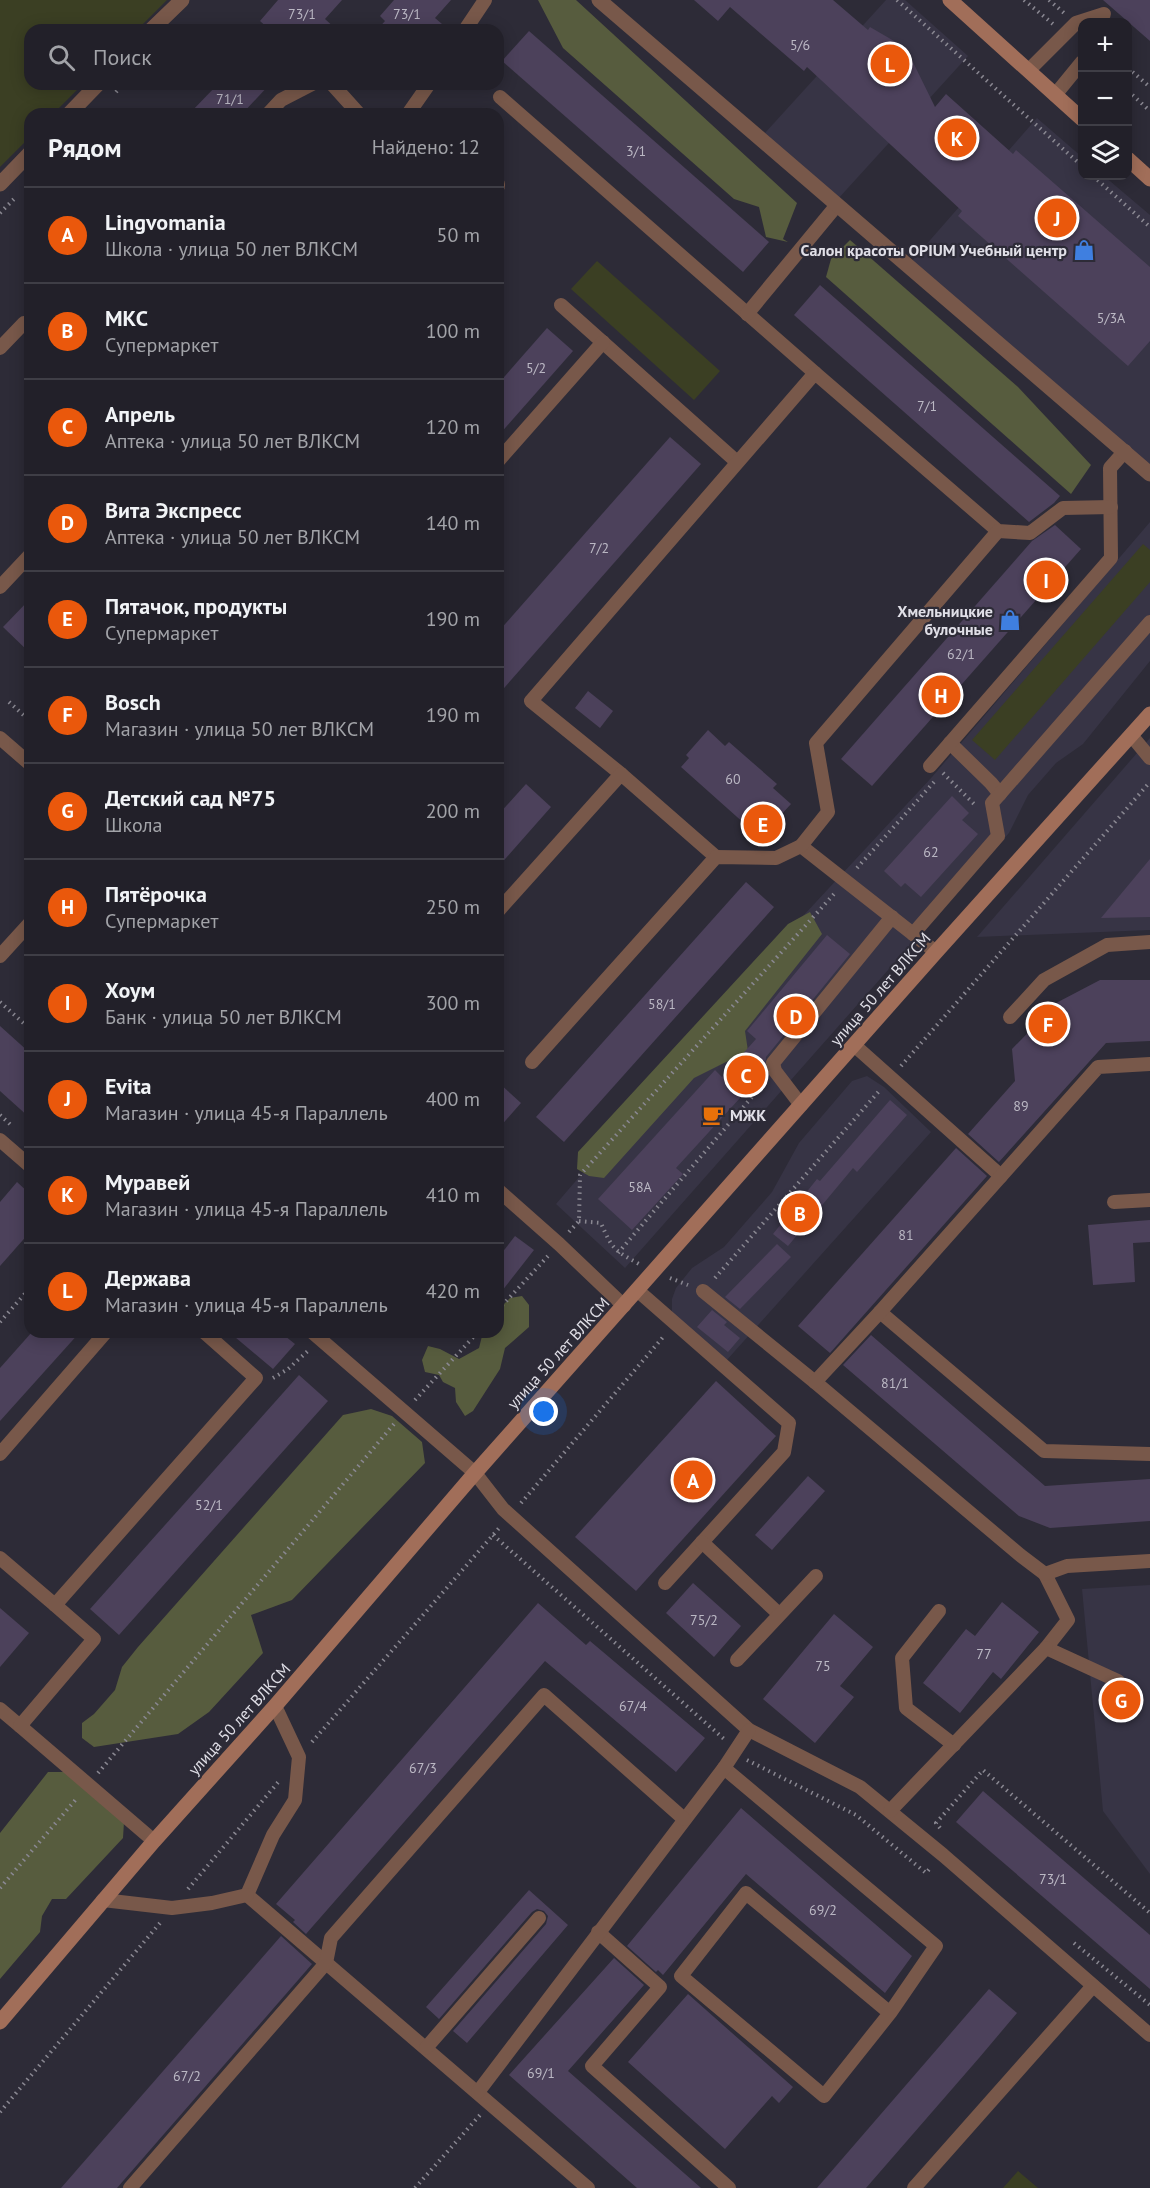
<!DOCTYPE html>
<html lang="ru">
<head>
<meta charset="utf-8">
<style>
	:root { --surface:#222029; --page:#2e2d35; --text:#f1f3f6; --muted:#a2a3a8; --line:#3f3e46; --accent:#ea580c }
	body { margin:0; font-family:"PT Sans",sans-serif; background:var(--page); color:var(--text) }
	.controls { position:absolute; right:18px; top:18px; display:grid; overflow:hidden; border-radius:12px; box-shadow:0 3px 15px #0003 }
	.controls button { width:54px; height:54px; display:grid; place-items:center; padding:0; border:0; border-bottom:2px solid var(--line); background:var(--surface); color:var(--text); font:30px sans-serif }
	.you { position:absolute; left:544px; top:1412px; width:21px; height:21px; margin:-15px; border:4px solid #fff; border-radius:50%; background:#1a73e8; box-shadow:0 0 0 9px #1a73e833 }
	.badge { display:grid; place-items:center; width:39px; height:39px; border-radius:50%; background:var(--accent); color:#fff; font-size:20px; font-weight:700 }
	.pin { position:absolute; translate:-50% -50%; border:3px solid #fff; box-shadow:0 2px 6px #0006 }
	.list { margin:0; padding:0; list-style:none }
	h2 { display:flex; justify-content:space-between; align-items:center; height:78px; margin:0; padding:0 24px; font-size:26px }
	h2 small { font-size:20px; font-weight:400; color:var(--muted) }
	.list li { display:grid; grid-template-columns:39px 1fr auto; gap:18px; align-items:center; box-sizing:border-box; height:96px; padding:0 24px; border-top:2px solid var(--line) }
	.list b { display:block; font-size:22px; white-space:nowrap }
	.list p { margin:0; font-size:20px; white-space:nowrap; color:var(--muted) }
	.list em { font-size:20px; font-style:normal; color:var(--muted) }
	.icon { flex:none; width:33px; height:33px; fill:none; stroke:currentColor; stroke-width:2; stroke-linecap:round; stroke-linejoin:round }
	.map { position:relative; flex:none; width:1150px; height:2188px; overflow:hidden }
	.search { position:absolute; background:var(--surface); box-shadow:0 3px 15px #0003; left:24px; top:24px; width:480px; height:66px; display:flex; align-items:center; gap:15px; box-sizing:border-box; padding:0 21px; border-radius:18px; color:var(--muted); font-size:22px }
	.panel { position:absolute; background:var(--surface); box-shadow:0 3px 15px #0003; left:24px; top:108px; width:480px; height:1230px; border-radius:18px }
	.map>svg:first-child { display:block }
</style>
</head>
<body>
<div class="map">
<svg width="1150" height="2188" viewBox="0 0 1150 2188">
	<rect width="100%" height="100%" fill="#2d2b37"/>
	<g fill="#373445">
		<polygon points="886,0 905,0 968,56 837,200 765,133"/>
		<polygon points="1037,118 1082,157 1082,176 1104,176 1150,215 1150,470 910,263"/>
		<polygon points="1150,522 1150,661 1083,744 1056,763 1028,795 1009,833 625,1268 556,1204 803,916 932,777"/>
		<polygon points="1150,738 1150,930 977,937"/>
		<polygon points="867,1076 884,1087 931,1132 726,1361 672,1314 672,1299 676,1288 692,1268 724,1247 772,1192 799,1143 852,1081"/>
		<polygon points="1150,1585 1150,1874 1103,1811 1082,1589"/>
	</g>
	<g fill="#3b3f23">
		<polygon points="0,0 167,0 137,30 30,30 30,84 83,84 53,114 30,114 30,137 0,167"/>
		<polygon points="597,261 720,371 694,400 571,289"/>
		<polygon points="1143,544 1150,550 1150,582 995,760 972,740"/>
		<polygon points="1018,2171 1038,2188 1003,2188"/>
	</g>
	<g fill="#575c3e">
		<polygon points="538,0 576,0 797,203 783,239 788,242 766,237 759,207 734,199 563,48"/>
		<polygon points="850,240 1018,387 1091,465 1071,494 826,277 831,259"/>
		<polygon points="810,912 822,934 745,1031 748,1051 694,1078 604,1178 589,1176 577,1169 578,1152 788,924"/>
		<polygon points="522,1296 529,1305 529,1327 505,1348 500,1369 473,1411 465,1416 456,1402 455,1388 443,1382 439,1375 425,1372 422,1360 428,1346 440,1349 459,1359 479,1348 483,1332 498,1332 498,1310 510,1298"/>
		<polygon points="371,1409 392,1416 422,1442 425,1463 292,1600 251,1615 263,1653 209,1712 178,1734 94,1747 82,1738 82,1723 94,1714 115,1690 122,1667 138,1647 343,1415"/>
		<polygon points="48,1772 67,1772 124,1822 123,1838 66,1899 52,1899 42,1916 40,1932 0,1979 0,1833"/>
	</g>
	<g fill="#4c415b">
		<polygon points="278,0 342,0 325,19 337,30 270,30 260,21"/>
		<polygon points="394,0 451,0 435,18 449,30 377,30 385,21 380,16"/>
		<polygon points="694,0 833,0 868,30 870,27 906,48 935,107 946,94 1013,154 1016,150 1150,267 1150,341 1128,366 958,216 962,211 807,67 804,71 730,7 718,21"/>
		<polygon points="1103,0 1150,0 1150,41"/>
		<polygon points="529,31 769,242 743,272 502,61"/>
		<polygon points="218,84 270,84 242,114 189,114"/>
		<polygon points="820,285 1060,496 1054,503 1029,522 794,315"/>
		<polygon points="547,328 573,351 498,436 498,384"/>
		<polygon points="670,437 701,464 498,695 498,632"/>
		<polygon points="1055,525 1081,549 872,786 841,759 1032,541"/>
		<polygon points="30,599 30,653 3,627"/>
		<polygon points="588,691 613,711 600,728 575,708"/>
		<polygon points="708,730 725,746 729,742 777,784 773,788 791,804 768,829 763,824 755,833 681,767 689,758 686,755"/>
		<polygon points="526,784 551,807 498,867 498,815"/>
		<polygon points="952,796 969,813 962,820 978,834 921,897 905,883 901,887 884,871"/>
		<polygon points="1150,859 1150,917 1101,918"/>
		<polygon points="746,882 774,907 564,1142 536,1117"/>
		<polygon points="827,935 850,954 766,1057 765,1067 760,1073 762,1074 676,1168 683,1174 632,1230 598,1199 715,1070 722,1077 756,1039 747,1031"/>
		<polygon points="1100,980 1150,980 1150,1041 1106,1043 999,1162 968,1134 1015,1081 1012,1049 1058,1002"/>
		<polygon points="0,1026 30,1053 30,1118 0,1091"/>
		<polygon points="498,1082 521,1103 498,1129"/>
		<polygon points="890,1100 907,1115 857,1172 853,1168 788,1246 773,1234 817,1179 820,1181"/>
		<polygon points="956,1148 987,1176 830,1353 798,1326"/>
		<polygon points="17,1182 30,1194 30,1232 0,1266 0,1202"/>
		<polygon points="1150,1220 1150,1242 1133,1243 1135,1282 1093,1285 1088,1225"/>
		<polygon points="515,1236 534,1250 498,1296 498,1258"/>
		<polygon points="777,1244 791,1257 740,1309 725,1297"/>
		<polygon points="712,1310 727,1322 724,1325 740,1338 728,1352 697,1327"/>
		<polygon points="32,1332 80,1332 0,1421 0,1368"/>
		<polygon points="229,1332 280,1332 295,1344 273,1369"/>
		<polygon points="871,1335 1045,1486 1150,1479 1150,1521 1050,1528 1019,1516 843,1365"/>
		<polygon points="299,1375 328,1401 119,1635 90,1609"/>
		<polygon points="716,1381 776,1436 636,1591 575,1537"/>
		<polygon points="808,1476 825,1491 772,1550 755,1535"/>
		<polygon points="693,1583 741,1626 714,1657 666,1613"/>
		<polygon points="1002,1602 1039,1632 1001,1679 993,1672 960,1713 923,1683 966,1629 975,1636"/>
		<polygon points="538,1603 586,1645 590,1641 705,1738 676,1772 545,1661 306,1934 293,1922 295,1920 276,1904"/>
		<polygon points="0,1608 29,1633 0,1667"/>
		<polygon points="834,1614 873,1647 840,1686 854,1697 815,1743 763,1699"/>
		<polygon points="983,1791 1150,1935 1150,1989 956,1822"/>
		<polygon points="741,1808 912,1956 885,1993 746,1874 663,1975 658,1970 656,1972 627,1946"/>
		<polygon points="529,1890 568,1925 467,2043 453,2031 546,1924 548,1916 544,1911 537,1909 532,1912 439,2019 426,2007"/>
		<polygon points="281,1936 312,1964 117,2188 61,2188"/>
		<polygon points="614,1958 644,1985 568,2071 701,2188 637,2188 509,2075"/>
		<polygon points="989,1989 1017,2013 979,2058 866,2188 817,2188"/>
		<polygon points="688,1994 793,2087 779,2103 772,2096 725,2149 628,2062"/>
	</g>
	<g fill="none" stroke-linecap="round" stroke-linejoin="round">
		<g stroke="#8a8892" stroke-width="4" stroke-dasharray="1.5 4.5" stroke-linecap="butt">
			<polyline points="897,0 1082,166"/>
			<polyline points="1024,0 1053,24"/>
			<polyline points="1049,0 1064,13"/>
			<polyline points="1128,68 1150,87"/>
			<polyline points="1128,91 1150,111"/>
			<polyline points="116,92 123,84"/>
			<polyline points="1093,176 1150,227"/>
			<polyline points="0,213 14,199"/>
			<polyline points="9,702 30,721"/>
			<polyline points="943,773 974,804"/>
			<polyline points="857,868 934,782"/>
			<polyline points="0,1002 30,1029"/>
			<polyline points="901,1066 1150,782"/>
			<polyline points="0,1115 12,1126"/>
			<path d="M579 1221 601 1223C612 1249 614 1250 639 1264"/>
			<polyline points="569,1232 579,1221 580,1175 834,894"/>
			<polyline points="618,1253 764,1083"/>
			<polyline points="670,1278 688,1285"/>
			<polyline points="715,1278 880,1090"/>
			<polyline points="498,1310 548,1256"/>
			<polyline points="0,1322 30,1288"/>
			<polyline points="273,1378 288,1369 309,1350"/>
			<polyline points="415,1400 478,1332"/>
			<polyline points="521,1503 664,1336"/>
			<polyline points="493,1535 724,1739"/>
			<polyline points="312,1742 500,1527"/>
			<polyline points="747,1760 856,1815 926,1873 931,1867"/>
			<polyline points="98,1773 394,1424"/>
			<polyline points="940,1828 936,1823 983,1770 1150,1913"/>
			<polyline points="0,1888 78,1797"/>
			<polyline points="188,1889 280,1780"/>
			<polyline points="1074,1943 1150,2005"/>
			<polyline points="0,2112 160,1923"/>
			<polyline points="415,2188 480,2115"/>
		</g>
		<g stroke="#78584a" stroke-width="14">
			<polyline points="465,30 485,0"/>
			<polyline points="1029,70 1076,23 1104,14"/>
			<polyline points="332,84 359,114"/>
			<polyline points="1055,95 1082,62"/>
			<polyline points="500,97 815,373"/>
			<polyline points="268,114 281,100 312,84"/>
			<polyline points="408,114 429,84"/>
			<polyline points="498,184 498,186"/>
			<polyline points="561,305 737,462"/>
			<polyline points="747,314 837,205"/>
			<polyline points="0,348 24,323 30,325"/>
			<polyline points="498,461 603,342"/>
			<polyline points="0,587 30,555"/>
			<polyline points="1131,735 1150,758"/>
			<polyline points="0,738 30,764"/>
			<polyline points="950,743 991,783 1000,794"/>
			<polyline points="930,766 1111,558 1110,468 1125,451"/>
			<polyline points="621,774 531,701 815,373 998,531 1030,533 1063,508 1111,507"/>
			<polyline points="801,846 936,952"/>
			<polyline points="498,911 621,774 716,857"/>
			<polyline points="913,934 998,836 992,803 1150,622"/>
			<polyline points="0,956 30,923"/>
			<polyline points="1010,1017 1044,980 1107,945 1150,942"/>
			<polyline points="854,1045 1001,1176"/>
			<polyline points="532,1062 716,857 776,858 801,846 828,812 816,743 998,531"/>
			<polyline points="801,1105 775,1071 773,1063 892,917"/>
			<polyline points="0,1140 30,1166"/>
			<polyline points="498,1190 559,1244 624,1306"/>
			<polyline points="1114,1202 1150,1200"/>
			<polyline points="637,1290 789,1423 784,1452 665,1583"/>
			<polyline points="703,1291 815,1382 1020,1555 1045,1574 1068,1620 1046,1648 1118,1681"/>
			<polyline points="880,1312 1044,1451 1150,1454"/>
			<polyline points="312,1332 475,1473 503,1509 749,1730 860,1787 943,1855 1150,2035"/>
			<polyline points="815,1382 880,1312 1098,1067 1150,1064"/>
			<polyline points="0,1454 106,1332"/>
			<polyline points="702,1542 779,1614"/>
			<polyline points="0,1558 55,1605"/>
			<polyline points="1045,1574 1067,1566 1150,1561"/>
			<polyline points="939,1611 902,1658 906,1708 954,1745"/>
			<polyline points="737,1660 816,1576"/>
			<polyline points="275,1706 299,1757 295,1800 273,1835 247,1895 588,2188"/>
			<polyline points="0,1709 20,1726"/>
			<polyline points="724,1768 936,1946 890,2013 746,1893 681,1976 824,2096 890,2013"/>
			<polyline points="890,1811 1046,1648"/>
			<polyline points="154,1841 20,1726 94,1639 55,1605 256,1378 204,1332"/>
			<polyline points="103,1900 172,1908 212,1903 247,1895"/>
			<polyline points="598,1932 660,1987 592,2066 729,2188"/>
			<polyline points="426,2048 539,1918"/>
			<polyline points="478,2092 724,1768 749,1730"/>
			<polyline points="130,2188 326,1963 331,1938 544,1695 684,1819"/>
			<polyline points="914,2188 1093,1986"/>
		</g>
		<g stroke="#78584a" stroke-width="15">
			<polyline points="599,0 1150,474"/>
			<polyline points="151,30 182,0"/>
			<polyline points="69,114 98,84"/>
			<polyline points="0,184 30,153"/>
		</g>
		<g stroke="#a16e59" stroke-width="15">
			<polyline points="950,0 1082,119"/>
			<polyline points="1128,159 1150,179"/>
			<polyline points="0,2022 154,1841 275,1706 475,1473 936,952 1150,714"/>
		</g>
	</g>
	<defs>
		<symbol id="shop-bare" viewBox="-9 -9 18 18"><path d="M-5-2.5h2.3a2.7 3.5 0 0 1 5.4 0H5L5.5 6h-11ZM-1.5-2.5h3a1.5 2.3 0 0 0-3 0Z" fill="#3f7fe0" stroke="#2d2b37" stroke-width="2.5" paint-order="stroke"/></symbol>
		<symbol id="cafe-bare" viewBox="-9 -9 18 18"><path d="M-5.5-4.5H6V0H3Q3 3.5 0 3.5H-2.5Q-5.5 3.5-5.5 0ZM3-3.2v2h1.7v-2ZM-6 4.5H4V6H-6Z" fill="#e8710a" stroke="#2d2b37" stroke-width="2.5" paint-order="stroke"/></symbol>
	</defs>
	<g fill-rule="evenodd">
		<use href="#shop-bare" x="1069" y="235" width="30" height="30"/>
		<use href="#shop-bare" x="995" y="605" width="30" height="30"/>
		<use href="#cafe-bare" x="698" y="1100" width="30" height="30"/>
	</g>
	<g text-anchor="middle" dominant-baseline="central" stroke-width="4.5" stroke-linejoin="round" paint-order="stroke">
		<g font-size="14" fill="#bbb8c4">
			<text x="302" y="14">73/1</text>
			<text x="407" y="14">73/1</text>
			<text x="800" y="45">5/6</text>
			<text x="230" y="99">71/1</text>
			<text x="636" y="151">3/1</text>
			<text x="1111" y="318">5/3А</text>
			<text x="536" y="368">5/2</text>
			<text x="927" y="406">7/1</text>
			<text x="599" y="548">7/2</text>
			<text x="961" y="654">62/1</text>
			<text x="733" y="779">60</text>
			<text x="931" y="852">62</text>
			<text x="662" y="1004">58/1</text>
			<text x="1021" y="1106">89</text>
			<text x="640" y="1187">58А</text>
			<text x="906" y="1235">81</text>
			<text x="895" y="1383">81/1</text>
			<text x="209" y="1505">52/1</text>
			<text x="704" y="1620">75/2</text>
			<text x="984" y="1654">77</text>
			<text x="823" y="1666">75</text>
			<text x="633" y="1706">67/4</text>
			<text x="423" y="1768">67/3</text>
			<text x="1053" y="1879">73/1</text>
			<text x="823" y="1910">69/2</text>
			<text x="541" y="2073">69/1</text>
			<text x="187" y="2076">67/2</text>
		</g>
		<g font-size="16" font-weight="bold" fill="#e0dfe7" stroke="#2d2b37" text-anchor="end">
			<text x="1067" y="250">Салон красоты OPIUM Учебный центр</text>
			<text x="993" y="611">Хмельницкие<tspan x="993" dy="18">булочные</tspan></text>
			<text x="730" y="1115" text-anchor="start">МЖК</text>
		</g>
		<g font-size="16" fill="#e0dfe7" stroke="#2d2b37">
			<text transform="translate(880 989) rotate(-49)">улица 50 лет ВЛКСМ</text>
			<text transform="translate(558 1353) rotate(-48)">улица 50 лет ВЛКСМ</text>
			<text transform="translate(239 1719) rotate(-48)">улица 50 лет ВЛКСМ</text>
		</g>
	</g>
</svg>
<div class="controls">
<button>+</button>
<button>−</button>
<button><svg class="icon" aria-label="layers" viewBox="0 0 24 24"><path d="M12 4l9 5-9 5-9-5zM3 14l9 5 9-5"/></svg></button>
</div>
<div class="you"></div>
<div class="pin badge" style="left:693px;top:1480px">A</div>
<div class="pin badge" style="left:800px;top:1213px">B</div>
<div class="pin badge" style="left:746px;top:1075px">C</div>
<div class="pin badge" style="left:796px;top:1016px">D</div>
<div class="pin badge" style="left:763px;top:824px">E</div>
<div class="pin badge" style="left:1048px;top:1024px">F</div>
<div class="pin badge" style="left:1121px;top:1700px">G</div>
<div class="pin badge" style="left:941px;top:695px">H</div>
<div class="pin badge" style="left:1046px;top:580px">I</div>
<div class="pin badge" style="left:1057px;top:218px">J</div>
<div class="pin badge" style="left:957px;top:138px">K</div>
<div class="pin badge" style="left:890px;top:64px">L</div>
<div class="search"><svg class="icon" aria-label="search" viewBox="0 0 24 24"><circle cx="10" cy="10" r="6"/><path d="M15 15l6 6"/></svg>Поиск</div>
<section class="panel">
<h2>Рядом<small>Найдено: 12</small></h2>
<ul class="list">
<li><span class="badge">A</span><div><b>Lingvomania</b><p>Школа · улица 50 лет ВЛКСМ</p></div><em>50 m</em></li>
<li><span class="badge">B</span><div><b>МКС</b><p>Супермаркет</p></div><em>100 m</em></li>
<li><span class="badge">C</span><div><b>Апрель</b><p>Аптека · улица 50 лет ВЛКСМ</p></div><em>120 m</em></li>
<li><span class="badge">D</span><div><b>Вита Экспресс</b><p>Аптека · улица 50 лет ВЛКСМ</p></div><em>140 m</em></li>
<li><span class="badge">E</span><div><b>Пятачок, продукты</b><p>Супермаркет</p></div><em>190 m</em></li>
<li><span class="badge">F</span><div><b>Bosch</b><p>Магазин · улица 50 лет ВЛКСМ</p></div><em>190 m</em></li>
<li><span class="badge">G</span><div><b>Детский сад №75</b><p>Школа</p></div><em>200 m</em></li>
<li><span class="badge">H</span><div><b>Пятёрочка</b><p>Супермаркет</p></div><em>250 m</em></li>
<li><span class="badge">I</span><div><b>Хоум</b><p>Банк · улица 50 лет ВЛКСМ</p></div><em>300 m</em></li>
<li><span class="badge">J</span><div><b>Evita</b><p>Магазин · улица 45-я Параллель</p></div><em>400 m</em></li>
<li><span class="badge">K</span><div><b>Муравей</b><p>Магазин · улица 45-я Параллель</p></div><em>410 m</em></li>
<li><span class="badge">L</span><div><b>Держава</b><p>Магазин · улица 45-я Параллель</p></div><em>420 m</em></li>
</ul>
</section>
</div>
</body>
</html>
